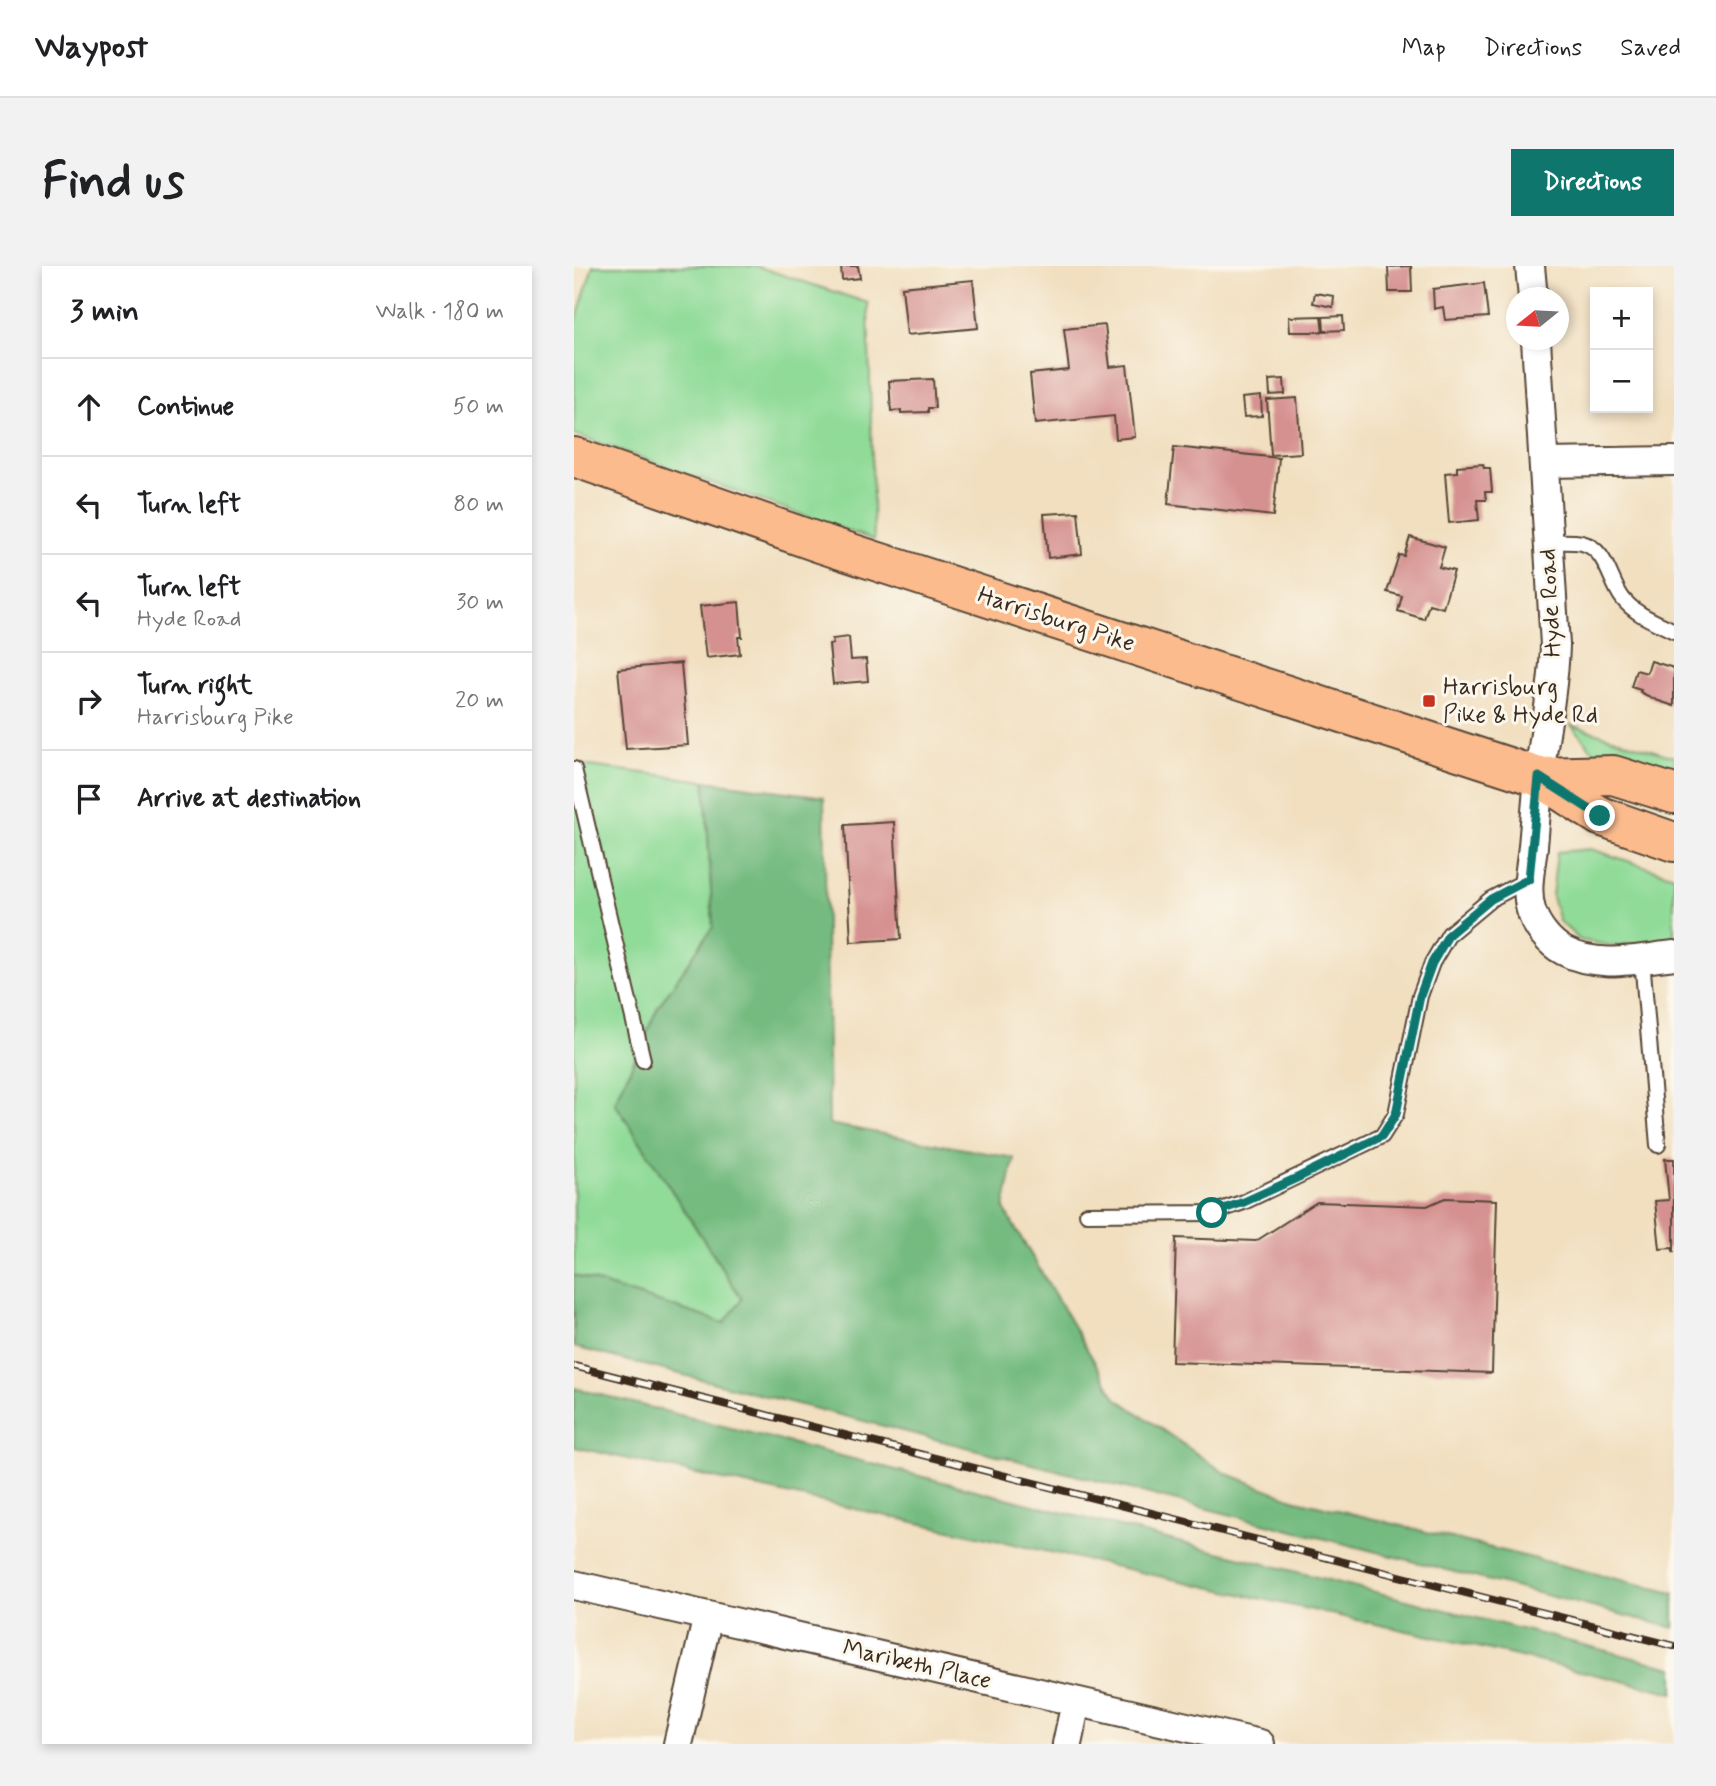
<!DOCTYPE html>
<html lang="en">
<head>
<meta charset="utf-8">
<style>
	:root { --surface:#fff; --page:#f2f2f2; --text:#202124; --muted:#757577; --line:#e0e0e0; --accent:#0f766e }
	body { margin:0; font-family:Mynerve,sans-serif; background:var(--page); color:var(--text) }
	.controls { position:absolute; right:21px; top:21px; display:grid; overflow:hidden; border-radius:0px; box-shadow:0 4px 10px #0003 }
	.controls button { width:63px; height:63px; display:grid; place-items:center; padding:0; border:0; border-bottom:2px solid var(--line); background:var(--surface); color:var(--text); font:35px sans-serif }
	.compass { position:absolute; left:932px; top:21px; width:63px; height:63px; border-radius:50%; background:var(--surface); box-shadow:0 4px 10px #0003; rotate:252deg }
	.stop { position:absolute; width:21px; height:21px; margin:-16px; border:5px solid #0f766e; border-radius:50%; background:#fff }
	.stop.end { background:#0f766e; border-color:#fff; box-shadow:0 2px 7px #0008 }
	.list { margin:0; padding:0; list-style:none }
	h2 { display:flex; justify-content:space-between; align-items:center; height:91px; margin:0; padding:0 28px; font-size:30px }
	h2 small { font-size:23px; font-weight:400; color:var(--muted) }
	.list li { display:grid; grid-template-columns:46px 1fr auto; gap:21px; align-items:center; box-sizing:border-box; height:98px; padding:0 28px; border-top:2px solid var(--line) }
	.list b { display:block; font-size:26px; white-space:nowrap }
	.list p { margin:0; font-size:23px; white-space:nowrap; color:var(--muted) }
	.list em { font-size:23px; font-style:normal; color:var(--muted) }
	.icon { flex:none; width:38px; height:38px; fill:none; stroke:currentColor; stroke-width:2; stroke-linecap:round; stroke-linejoin:round }
	.map { position:relative; flex:none; width:1100px; height:1478px; overflow:hidden; border-radius:0px }
	header { display:flex; align-items:center; gap:42px; box-sizing:border-box; height:98px; padding:0 35px; background:var(--surface); border-bottom:2px solid var(--line) }
	header strong { font-size:33px }
	nav { display:flex; gap:38px; margin-inline-start:auto; font-size:24px }
	.intro { display:flex; align-items:center; justify-content:space-between; box-sizing:border-box; height:168px; padding:0 42px }
	h1 { margin:0; font-size:49px }
	.button { padding:18px 32px; border-radius:0px; background:var(--accent); color:#fff; font-size:24px; font-weight:700 }
	main { display:flex; gap:42px; padding:0 42px }
	aside { flex:1; background:var(--surface); border-radius:0px; box-shadow:0 4px 10px #0003 }
	.map>svg:first-child { display:block }
</style>
</head>
<body>
<header>
<strong>Waypost</strong>
<nav><a>Map</a><a>Directions</a><a>Saved</a></nav>
</header>
<div class="intro"><h1>Find us</h1><a class="button">Directions</a></div>
<main>
<aside>
<h2>3 min<small>Walk · 180 m</small></h2>
<ul class="list">
<li><svg class="icon" aria-label="ahead" viewBox="0 0 24 24"><path d="M12 20V5M6 11l6-6 6 6"/></svg><div><b>Continue</b></div><em>50 m</em></li>
<li><svg class="icon" aria-label="left" viewBox="0 0 24 24"><path d="M17 20v-9H6M10 6l-5 5 5 5"/></svg><div><b>Turn left</b></div><em>80 m</em></li>
<li><svg class="icon" aria-label="left" viewBox="0 0 24 24"><path d="M17 20v-9H6M10 6l-5 5 5 5"/></svg><div><b>Turn left</b><p>Hyde Road</p></div><em>30 m</em></li>
<li><svg class="icon" aria-label="right" viewBox="0 0 24 24"><path d="M7 20v-9h11M14 6l5 5-5 5"/></svg><div><b>Turn right</b><p>Harrisburg Pike</p></div><em>20 m</em></li>
<li><svg class="icon" aria-label="arrive" viewBox="0 0 24 24"><path d="M6 21V4h12l-3 4 3 4H6"/></svg><div><b>Arrive at destination</b></div></li>
</ul>
</aside>
<div class="map">
<svg width="1100" height="1478" viewBox="0 0 1100 1478">
	<rect width="100%" height="100%" fill="#fbf7ec"/>
	<filter id="ink" filterUnits="userSpaceOnUse"><feTurbulence type="fractalNoise" baseFrequency=".0143" numOctaves="2"/><feDisplacementMap in="SourceGraphic" scale="14" xChannelSelector="R" yChannelSelector="G"/><feConvolveMatrix kernelMatrix="1 2 1 2 8 2 1 2 1" color-interpolation-filters="sRGB"/></filter>
	<filter id="wash" filterUnits="userSpaceOnUse"><feTurbulence type="fractalNoise" baseFrequency=".00686" numOctaves="4" result="noise"/><feDisplacementMap in="SourceGraphic" scale="28" xChannelSelector="R" yChannelSelector="G"/><feGaussianBlur stdDeviation="1.57" result="paint"/><feColorMatrix in="noise" values="0 0 0 0 0 0 0 0 0 0 0 0 0 0 0 0 0 1.4 0 .05"/><feComposite in="paint" operator="in"/></filter>
	<g filter="url(#wash)">
		<rect width="100%" height="100%" fill="#f1dfc0"/>
		<g fill="#90db98" stroke="#66825b" stroke-width="2">
			<polygon points="19,0 182,0 294,37 300,274 0,168 0,61"/>
			<polygon points="997,459 1100,491 1100,514 1024,491"/>
			<polygon points="0,498 131,515 139,661 84,741 41,837 168,1033 150,1057 0,1009"/>
			<polygon points="1017,583 1100,610 1100,673 1039,680 1006,674 985,655 978,631 983,586"/>
		</g>
		<g fill="#74bb80" stroke="#58724f" stroke-width="2">
			<polygon points="131,515 250,531 255,858 440,892 430,943 542,1132 651,1207 719,1233 1100,1327 1100,1362 0,1081 0,1009 150,1057 168,1033 41,837 84,741 139,661"/>
			<polygon points="0,1122 1100,1402 1100,1427 865,1372 0,1181"/>
		</g>
		<g id="blocks">
			<g fill="#d59190">
				<polygon points="267,0 284,0 286,12 268,14"/>
				<polygon points="837,0 838,26 815,26 814,1"/>
				<polygon points="399,14 404,62 333,69 328,21"/>
				<polygon points="910,17 914,51 871,54 869,41 860,43 859,23"/>
				<polygon points="741,27 760,30 759,41 739,37"/>
				<polygon points="747,50 749,66 716,66 715,51"/>
				<polygon points="769,50 770,64 750,65 749,51"/>
				<polygon points="531,59 536,101 553,99 561,171 542,173 540,150 461,158 456,108 495,104 490,63"/>
				<polygon points="359,113 361,142 354,142 354,146 327,147 327,144 317,145 315,115"/>
				<polygon points="710,113 711,128 696,129 695,114"/>
				<polygon points="687,130 688,150 670,151 668,132"/>
				<polygon points="723,132 727,187 697,189 693,134"/>
				<polygon points="600,181 705,192 699,250 594,238"/>
				<polygon points="909,198 910,202 916,202 918,226 911,226 912,234 903,234 905,254 875,257 871,207 883,206 883,200"/>
				<polygon points="504,246 508,288 474,292 470,248"/>
				<polygon points="836,271 871,281 865,301 880,305 869,342 855,338 850,353 824,345 828,330 813,326 825,289 830,290"/>
				<polygon points="165,336 168,371 164,371 166,388 132,392 126,340"/>
				<polygon points="275,371 277,394 292,393 294,415 259,418 255,379 259,378 258,373"/>
				<polygon points="1077,395 1100,402 1100,440 1082,434 1066,426 1067,424 1057,421 1062,404 1073,407"/>
				<polygon points="107,397 114,479 52,483 44,403"/>
				<polygon points="320,556 327,673 277,676 271,559"/>
				<polygon points="1091,893 1100,893 1100,987 1098,982 1086,983 1081,935 1095,934"/>
				<polygon points="871,932 923,934 918,1107 598,1096 602,972 682,975 743,936 853,940"/>
			</g>
		</g>
	</g>
	<g filter="url(#ink)">
		<use href="#blocks" fill-opacity="0" stroke="#564536" stroke-width="2"/>
		<g fill="none" stroke-linecap="round" stroke-linejoin="round">
			<defs>
				<g id="lane">
					<path d="M975 276C985 276 998 275 1008 277 1033 283 1035 315 1049 333 1062 349 1082 356 1100 365"/>
					<polyline points="0,503 69,794"/>
					<polyline points="1068,693 1084,879"/>
					<polyline points="513,948 638,947 670,936 808,870 822,848 846,730 858,697 875,668 917,633 955,613"/>
				</g>
				<g id="street">
					<polyline points="956,0 959,32"/>
					<path d="M962 74 981 379C980 423 970 467 965 511 963 534 961 557 959 580 957 601 951 623 957 644 962 660 975 677 990 685 1023 703 1064 693 1100 689"/>
					<polyline points="970,197 1100,195"/>
					<polyline points="0,1319 686,1478"/>
					<polyline points="104,1478 134,1350"/>
					<polyline points="493,1478 502,1436"/>
				</g>
				<g id="primary">
					<polyline points="0,191 246,277 965,511 1026,550 1100,576"/>
					<polyline points="965,511 1039,509 1100,528"/>
				</g>
			</defs>
			<use href="#lane" stroke="#564536" stroke-width="18"/>
			<use href="#street" stroke="#564536" stroke-width="32"/>
			<use href="#primary" stroke="#564536" stroke-width="42"/>
			<use href="#lane" stroke="#fff" stroke-width="14"/>
			<use href="#street" stroke="#fff" stroke-width="28"/>
			<use href="#primary" stroke="#fbbb8d" stroke-width="38"/>
			<defs>
				<polyline id="rail" points="0,1100 1100,1380"/>
			</defs>
			<use href="#rail" stroke="#3b2a1e" stroke-width="8"/>
			<use href="#rail" stroke="#fbf7ec" stroke-width="5" stroke-dasharray="16" stroke-linecap="butt"/>
		</g>
	</g>
	<g fill="none" stroke-linecap="round" stroke-linejoin="round" filter="url(#ink)">
		<polyline stroke="#0f766e" stroke-width="9" points="638,947 670,936 725,911 808,870 822,848 846,730 858,697 875,668 917,633 955,613 965,511 1026,550"/>
	</g>
	<rect fill="#c8321e" stroke="#fbf7ec" stroke-width="2.5" x="848" y="428" width="14" height="14" rx="3.5"/>
	<g text-anchor="middle" dominant-baseline="central" stroke-width="6" stroke-linejoin="round" paint-order="stroke">
		<g font-size="24" fill="#3b2a1e" stroke="#fbf7ec">
			<text transform="translate(977 337) rotate(-93)">Hyde Road</text>
			<text transform="translate(482 354) rotate(18)">Harrisburg Pike</text>
			<text transform="translate(343 1399) rotate(13)">Maribeth Place</text>
		</g>
		<g font-size="24" fill="#3b2a1e" stroke="#fbf7ec" text-anchor="start">
			<text x="869" y="421">Harrisburg<tspan x="869" dy="28">Pike &amp; Hyde Rd</tspan></text>
		</g>
	</g>
</svg>
<div class="controls">
<button>+</button>
<button>−</button>
</div>
<svg class="compass" viewBox="-18 -18 36 36"><path d="M0-13l5 13h-10z" fill="#e53935"/><path d="M0 13l5-13h-10z" fill="#757577"/></svg>
<div class="stop" style="left:638px;top:947px"></div>
<div class="stop end" style="left:1026px;top:550px"></div>
</div>
</main>
</body>
</html>
